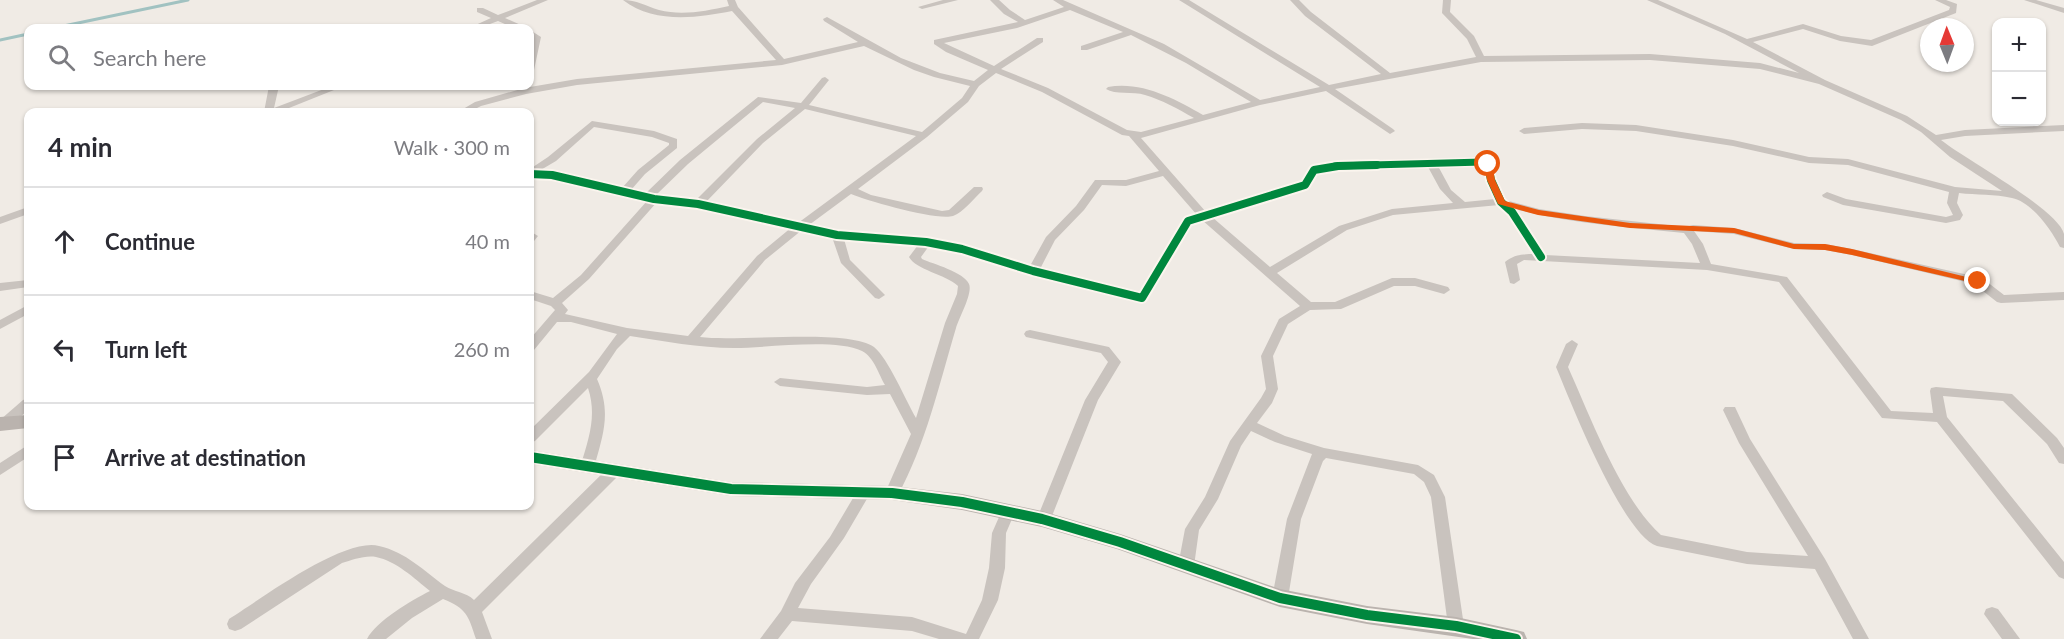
<!DOCTYPE html>
<html lang="en">
<head>
<meta charset="utf-8">
<style>
	:root { --surface:#fff; --page:#f2f2f3; --text:#2b2b33; --muted:#7c7c81; --line:#e1e1e2 }
	body { margin:0; font-family:Lato,sans-serif; background:var(--page); color:var(--text) }
	.controls { position:absolute; right:18px; top:18px; display:grid; overflow:hidden; border-radius:12px; box-shadow:0 2px 4px #0004 }
	.controls button { width:54px; height:54px; display:grid; place-items:center; padding:0; border:0; border-bottom:2px solid var(--line); background:var(--surface); color:var(--text); font:30px sans-serif }
	.compass { position:absolute; left:1920px; top:18px; width:54px; height:54px; border-radius:50%; background:var(--surface); box-shadow:0 2px 4px #0004; rotate:359deg }
	.stop { position:absolute; width:18px; height:18px; margin:-14px; border:4px solid #ea580c; border-radius:50%; background:#fff }
	.stop.end { background:#ea580c; border-color:#fff; box-shadow:0 2px 6px #0008 }
	.list { margin:0; padding:0; list-style:none }
	h2 { display:flex; justify-content:space-between; align-items:center; height:78px; margin:0; padding:0 24px; font-size:26px }
	h2 small { font-size:20px; font-weight:400; color:var(--muted) }
	.list li { display:grid; grid-template-columns:39px 1fr auto; gap:18px; align-items:center; box-sizing:border-box; height:108px; padding:0 24px; border-top:2px solid var(--line) }
	.list b { display:block; font-size:22px; white-space:nowrap }
	.list em { font-size:20px; font-style:normal; color:var(--muted) }
	.icon { flex:none; width:33px; height:33px; fill:none; stroke:currentColor; stroke-width:2; stroke-linecap:round; stroke-linejoin:round }
	.map { position:relative; flex:none; width:2064px; height:639px; overflow:hidden }
	.search { position:absolute; background:var(--surface); box-shadow:0 2px 4px #0004; left:24px; top:24px; width:510px; height:66px; display:flex; align-items:center; gap:15px; box-sizing:border-box; padding:0 21px; border-radius:12px; color:var(--muted); font-size:22px }
	.panel { position:absolute; background:var(--surface); box-shadow:0 2px 4px #0004; left:24px; top:108px; width:510px; height:402px; border-radius:12px }
	.map>svg:first-child { display:block }
</style>
</head>
<body>
<div class="map">
<svg width="2064" height="639" viewBox="0 0 2064 639">
	<rect width="100%" height="100%" fill="#f0ebe5"/>
	<g fill="none" stroke-linecap="round" stroke-linejoin="round">
		<g stroke="#a1c2c1" stroke-width="3">
			<polyline points="54,28 188,0"/>
			<polyline points="0,40 28,34"/>
		</g>
		<g fill="#c9c3be" fill-rule="evenodd">
			<polygon points="537,0 548,0 505,18 523,26 524,28 514,28 498,21 479,28 469,28 491,18 477,12 477,8 483,8 498,15"/>
			<path d="M623 0C636 0 646 6 659 10 682 16 706 11 729 6L727 0H735L738 7 784 59 858 42 824 21 823 19 827 17 901 58 940 73 974 81 988 70 946 52 934 44V40L1018 22 1004 14 990 0H999L1010 10 1025 20 1064 7 1053 0H1063L1164 44 1260 100 1320 87 1179 0H1189L1329 85 1381 74 1305 16 1290 0H1299L1311 12 1390 73 1476 57 1467 39 1442 13 1443 0H1451L1450 12 1474 36 1484 56 1650 54 1760 63 1799 73 1725 34 1647 0H1658L1747 39 1803 24 1841 36 1871 40 1949 10 1950 7 1935 0H1946L1957 4 1956 13 1872 46 1840 41 1803 29 1753 42 1825 80 1907 116 1936 135 1965 130 2064 125V131L1965 136 1941 140C1966 160 2058 209 2064 234 2064 238 2064 244 2064 248L2060 247C2052 231 2032 202 2012 198 1995 194 1976 195 1959 193L1957 203 1963 215 1960 220 1946 223 1843 205 1823 197 1822 195 1827 192 1846 199 1946 217 1953 215 1947 203 1949 192 1848 165 1809 163 1733 146 1636 131 1582 129 1524 134 1519 131 1524 128 1582 123 1636 125 1733 140 1809 157 1848 159 1955 187 2002 191 1950 157 1921 132 1901 120 1819 84 1760 69 1650 60 1481 62 1335 89 1393 129 1395 131 1390 134 1326 91 1260 105 1141 138 1206 212 1301 183 1310 168 1314 167 1338 163 1483 159 1493 164 1496 180 1505 200 1539 209 1585 216 1686 227 1693 225 1734 228 1794 243 1825 244 1852 249 1982 278 2004 295 2064 292V300L2001 303 1997 302 1974 284 1852 255 1825 250 1794 249 1734 234 1694 231 1703 244 1711 264 1787 277 1891 411 1933 413 1930 391 1931 388 1936 387 2012 394 2057 438 2064 448V464L2059 463 2047 444 2003 401 1943 396 1947 417 2064 562V579L2059 577 1937 422 1882 418 1779 282 1707 270 1524 260 1517 264 1520 280 1514 284 1510 283 1505 262C1513 255 1523 254 1534 254L1508 214 1499 205 1393 215 1347 230 1277 273 1311 302H1335L1392 278H1415L1448 287 1450 290 1444 294 1415 286H1394L1341 309 1310 310 1288 324 1273 356 1278 389 1272 403 1257 423 1285 436 1324 448 1418 465 1434 475 1445 497 1464 626 1462 631 1456 633 1450 631 1448 626 1431 497 1424 482 1414 474 1326 458 1323 461 1301 519 1288 598 1285 603 1280 604 1275 603 1272 598 1287 519 1312 454 1275 442 1251 431 1241 446 1218 499 1199 530 1194 566 1191 570 1186 572 1181 570 1178 566 1185 529 1205 497 1230 441 1261 398 1266 389 1261 356 1279 319 1300 306 1202 220 1192 223 1148 298 1146 301 1135 302 1029 273 960 252 929 246 921 257 922 259C933 264 964 272 969 284 973 293 959 318 956 328 939 385 926 444 897 497L892 498 887 497 885 493 911 434 890 394 867 395 780 386 774 382 780 378 867 387 885 385C879 375 874 357 862 351 835 338 767 348 734 348 699 348 664 341 630 336L617 349 597 379C611 411 604 432 595 464L593 468H583L581 464C589 438 597 415 588 388L535 441 530 443V430L589 372 617 334 571 322H557L534 350 530 351V339L555 310 551 306 530 299V291L553 298 581 275 647 201 552 178 530 177V169L548 157 592 121 654 131 677 139V148L645 174 631 190 645 194 680 160 758 97 801 103 822 78 825 77 829 80 809 105 922 132 962 98 970 86 934 77 914 70 864 46 782 65 577 85 526 94 481 106 469 112H458L475 102 521 89 522 86 530 85V87L577 79 776 60 732 11C697 18 654 24 623 0ZM1070 10 1123 32 1081 46V50H1087L1131 35 1186 63 1251 102 1203 115C1175 99 1142 81 1108 87L1106 89C1115 95 1133 91 1145 95 1162 100 1178 109 1194 118L1141 132 1127 130 1048 88 1001 69 1043 42V38H1037L994 66 944 43 1017 28ZM996 73 1042 92 1122 135 1129 136 1159 171 1126 180H1095L1076 206 1046 237 1030 266C996 256 963 244 927 239 888 233 848 234 809 225L851 194C868 201 937 221 953 216 963 213 974 198 982 191L983 189 982 187H974L949 210 942 211 871 195 858 189 927 137 968 102 979 86ZM763 102 795 108 757 139 695 201 655 196 688 164ZM805 109 916 136 798 223 706 202 763 143ZM594 127 652 137 669 143V145L638 170 622 188 552 172 539 171 556 161ZM1482 165 1495 199 1465 202 1451 190 1438 166ZM1428 167 1440 189 1453 203 1392 209 1339 226 1270 267 1212 217 1309 187 1318 172 1338 169ZM1163 176 1197 215 1184 219 1138 294 1040 269 1055 240 1084 210 1102 185 1126 186ZM657 202 698 207 792 227 757 256 688 336 627 328 565 314 568 310 562 303 589 279ZM1515 209C1570 224 1627 227 1684 233L1692 244 1700 263 1545 255ZM802 230 832 237 841 263 875 298 879 299 885 295 850 260 844 239 918 245 909 257C916 270 945 274 958 286L957 294 945 323 916 418C906 401 888 358 874 347 848 328 739 342 700 337L765 260Z"/>
			<polygon points="943,0 958,0 922,9 918,7"/>
			<polygon points="2024,0 2036,0 2064,8 2064,13"/>
			<polygon points="530,30 541,37 534,70 530,73 530,52 533,38 530,36"/>
			<polygon points="269,86 279,86 274,108 332,86 344,86 279,112 264,112"/>
			<polygon points="28,207 28,214 0,224 0,217"/>
			<polygon points="533,233 538,236 534,241 530,242 530,234"/>
			<polygon points="28,280 28,287 0,291 0,283"/>
			<polygon points="28,305 28,314 0,329 0,320"/>
			<polygon points="1030,330 1109,347 1121,362 1098,400 1050,521 1048,525 1043,527 1038,525 1036,521 1085,400 1108,362 1101,353 1026,337 1024,334 1026,331"/>
			<path d="M1572 340 1578 344 1568 367C1590 416 1622 501 1661 535L1747 552 1808 556 1739 443 1723 410 1725 407H1735L1750 439 1825 559 1869 639H1853L1815 569 1747 564 1657 546C1623 535 1571 403 1556 367L1566 344Z"/>
			<polygon points="28,398 28,410 9,427 0,428 0,420 23,400"/>
			<polygon points="28,445 28,457 0,475 0,463"/>
			<path d="M614 466 619 467 621 471 619 475 482 612 492 639H476C468 615 467 609 443 599L412 618 386 639H367C376 621 412 600 430 591 414 578 396 561 376 557 365 555 352 560 342 563L241 629 235 631 229 629 227 624 229 619C261 599 344 537 379 546 406 552 424 571 445 586 454 592 466 592 474 600L609 467Z"/>
			<polygon points="864,487 869,488 871,492 844,538 811,584 798,608 912,617 966,634 982,600 989,568 992,533 1003,508 1008,506 1013,508 1015,512 1006,533 1005,568 998,600 979,639 939,639 912,631 792,621 778,639 760,639 781,611 795,583 830,537 859,488"/>
			<polygon points="1992,607 1998,609 2020,639 2002,639 1984,614 1986,609"/>
		</g>
		<g fill="#bab3ae" fill-rule="evenodd">
			<polygon points="28,415 28,428 0,431 0,417"/>
			<polygon points="530,450 731,482 892,486 962,494 1042,511 1120,534 1280,589 1367,606 1456,617 1516,630 1524,632 1527,639 1473,639 1367,624 1280,607 1117,549 1042,527 962,510 892,500 731,496 530,464"/>
		</g>
		<defs>
			<polyline id="cycleway-far2" points="1335,166 1483,162 1488,166"/>
			<g id="cycleway-far1">
				<polyline points="1488,165 1491,180 1501,202 1512,212 1541,257"/>
				<polyline points="530,174 552,175 654,199 698,204 837,235 926,242 962,249 1033,271 1142,298 1188,221 1305,185 1314,170 1338,166 1377,165"/>
			</g>
			<polyline id="cycleway" points="530,457 731,489 892,493 962,502 1042,519 1120,542 1280,598 1367,615 1456,626 1516,639"/>
		</defs>
		<use href="#cycleway-far2" stroke="#fbf5ee" stroke-width="10"/>
		<use href="#cycleway-far1" stroke="#fbf5ee" stroke-width="12"/>
		<use href="#cycleway" stroke="#fbf5ee" stroke-width="14"/>
		<use href="#cycleway-far2" stroke="#00873e" stroke-width="7"/>
		<use href="#cycleway-far1" stroke="#00873e" stroke-width="8"/>
		<use href="#cycleway" stroke="#00873e" stroke-width="10"/>
	</g>
	<polygon fill="#ea580c" points="1488,162 1492,164 1495,180 1505,201 1539,210 1630,223 1734,228 1794,244 1825,244 1852,249 1983,281 1978,284 1852,255 1825,250 1794,249 1734,233 1630,228 1538,215 1498,204 1487,180 1484,164"/>
</svg>
<div class="controls">
<button>+</button>
<button>−</button>
</div>
<svg class="compass" viewBox="-18 -18 36 36"><path d="M0-13l5 13h-10z" fill="#e53935"/><path d="M0 13l5-13h-10z" fill="#7c7c81"/></svg>
<div class="stop" style="left:1488px;top:164px"></div>
<div class="stop end" style="left:1978px;top:281px"></div>
<div class="search"><svg class="icon" aria-label="search" viewBox="0 0 24 24"><circle cx="10" cy="10" r="6"/><path d="M15 15l6 6"/></svg>Search here</div>
<section class="panel">
<h2>4 min<small>Walk · 300 m</small></h2>
<ul class="list">
<li><svg class="icon" aria-label="ahead" viewBox="0 0 24 24"><path d="M12 20V5M6 11l6-6 6 6"/></svg><div><b>Continue</b></div><em>40 m</em></li>
<li><svg class="icon" aria-label="left" viewBox="0 0 24 24"><path d="M17 20v-9H6M10 6l-5 5 5 5"/></svg><div><b>Turn left</b></div><em>260 m</em></li>
<li><svg class="icon" aria-label="arrive" viewBox="0 0 24 24"><path d="M6 21V4h12l-3 4 3 4H6"/></svg><div><b>Arrive at destination</b></div></li>
</ul>
</section>
</div>
</body>
</html>
